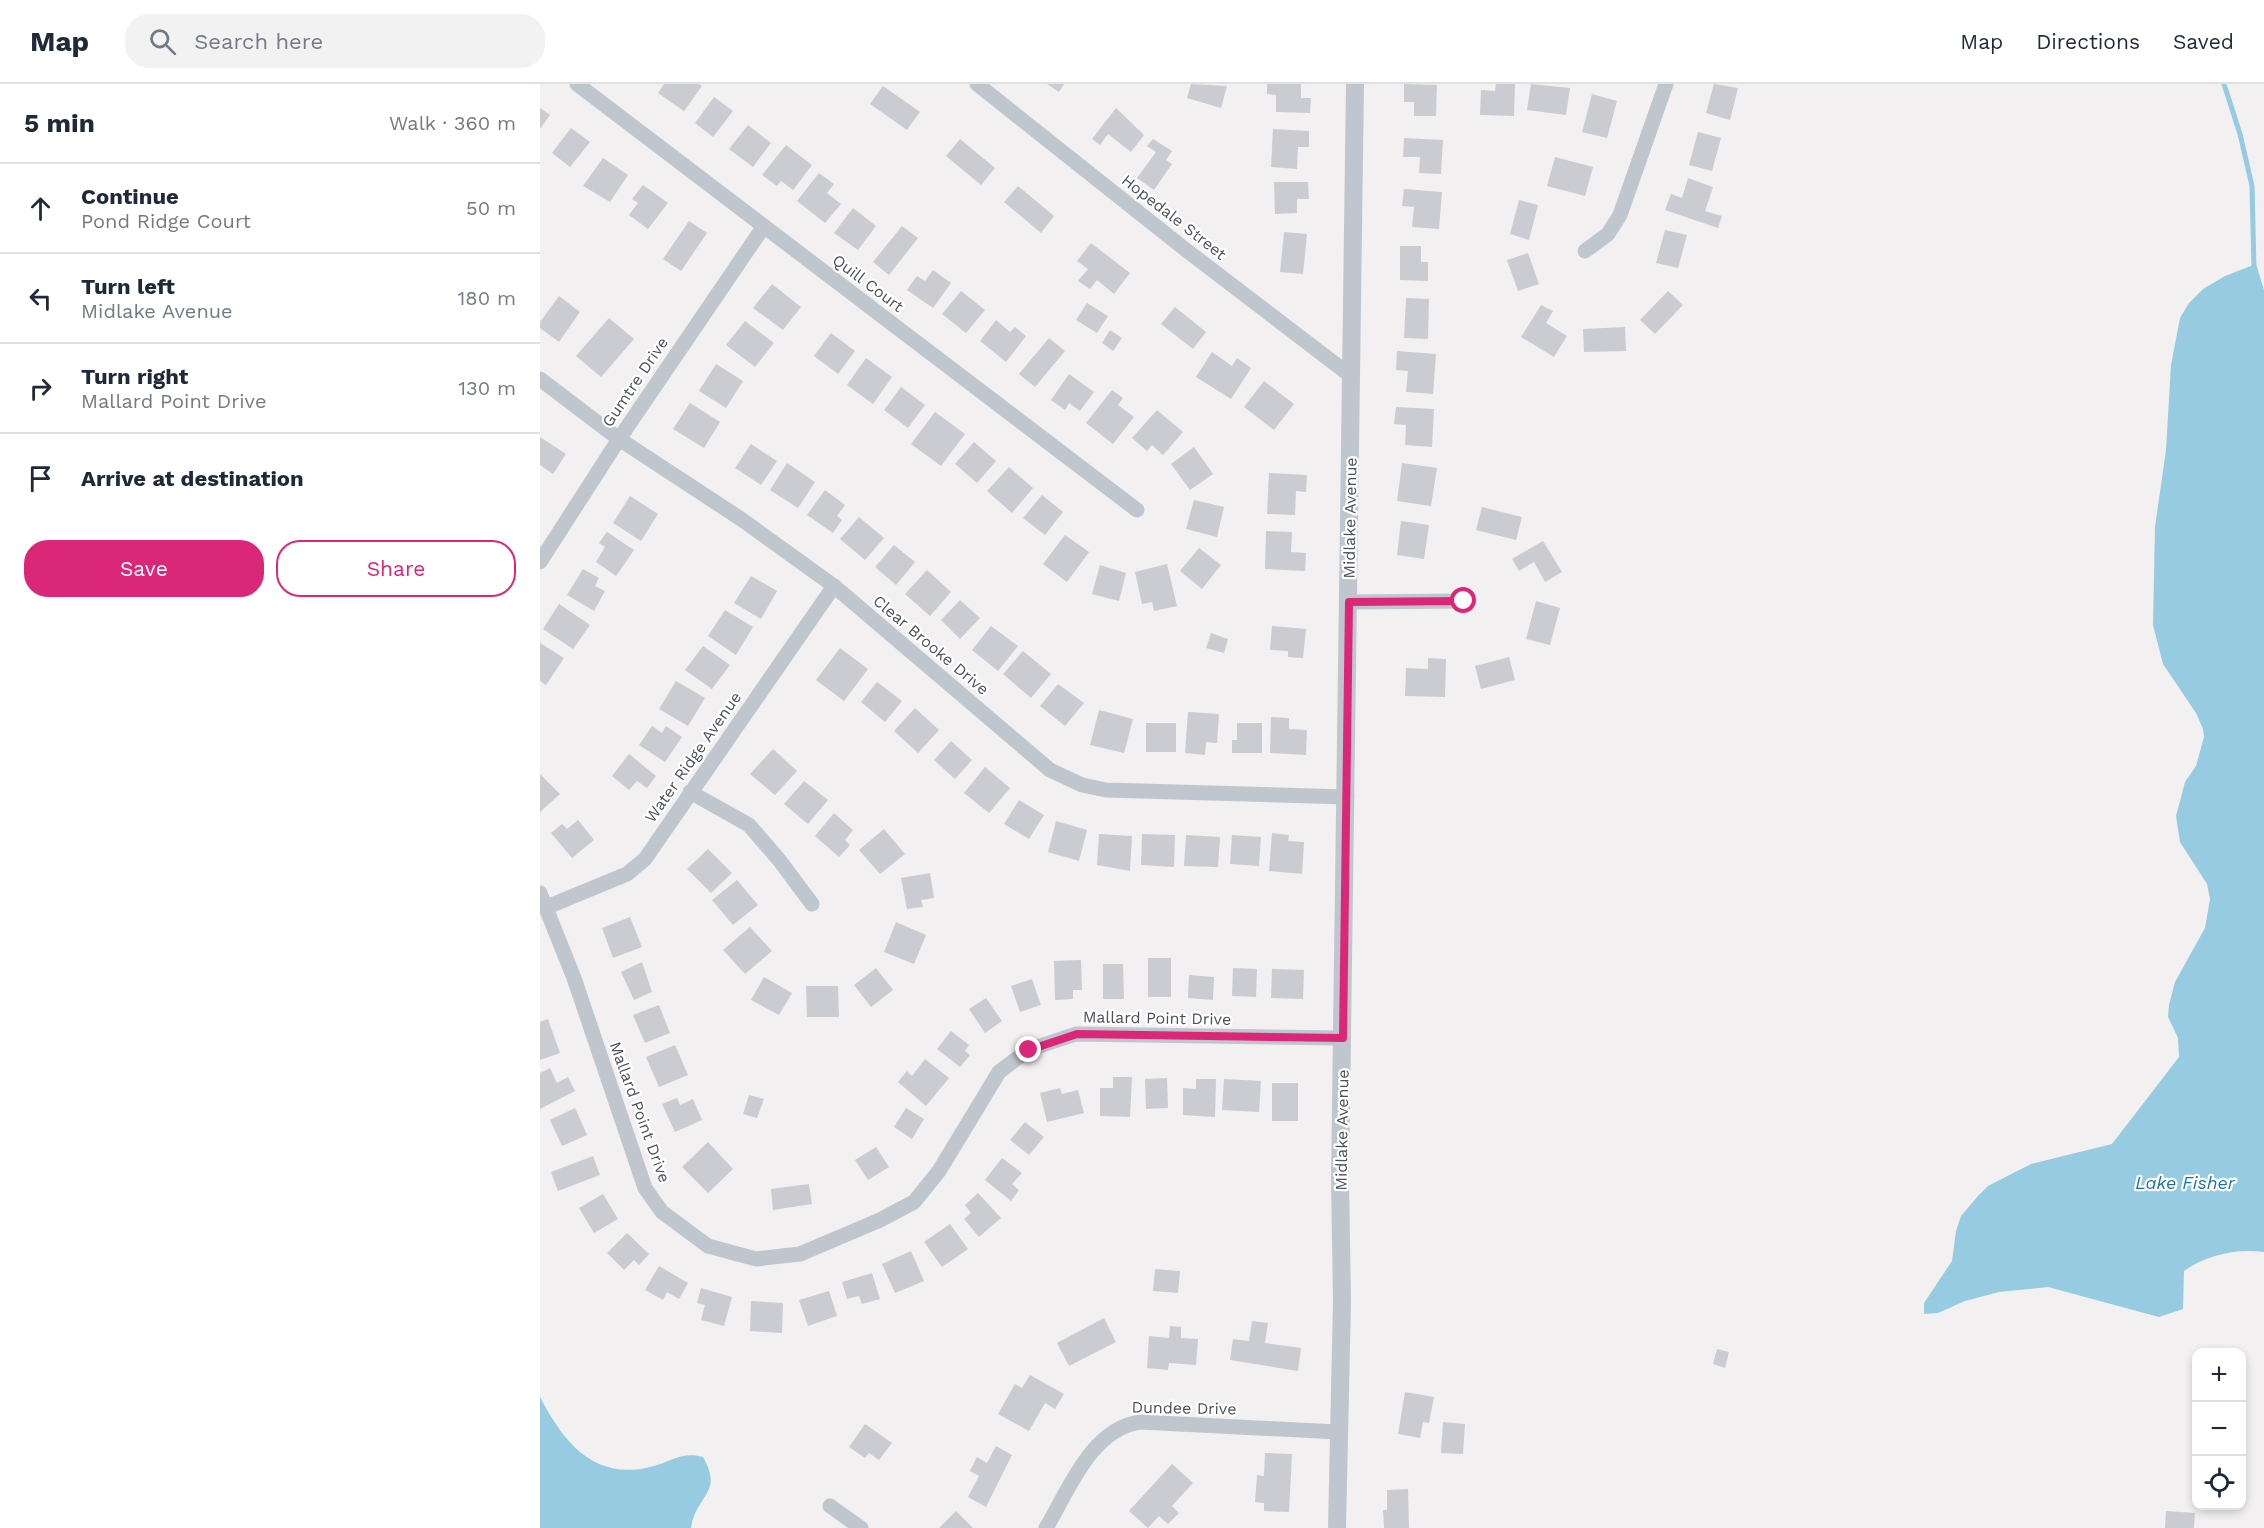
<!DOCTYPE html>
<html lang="en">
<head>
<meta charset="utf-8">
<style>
	:root { --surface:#fff; --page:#f2f2f3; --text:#1f2937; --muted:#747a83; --line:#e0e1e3; --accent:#db2777 }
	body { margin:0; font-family:"Work Sans",sans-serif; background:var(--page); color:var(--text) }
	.controls { position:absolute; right:18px; bottom:18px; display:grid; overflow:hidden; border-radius:12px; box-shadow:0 3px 9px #0003 }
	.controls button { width:54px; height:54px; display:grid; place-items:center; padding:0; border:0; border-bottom:2px solid var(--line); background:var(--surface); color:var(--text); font:30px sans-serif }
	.stop { position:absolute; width:18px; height:18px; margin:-14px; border:4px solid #db2777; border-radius:50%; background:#fff }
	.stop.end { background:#db2777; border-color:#fff; box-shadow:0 2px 6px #0008 }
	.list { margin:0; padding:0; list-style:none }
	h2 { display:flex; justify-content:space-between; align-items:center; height:78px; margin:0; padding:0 24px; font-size:26px }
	h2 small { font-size:20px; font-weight:400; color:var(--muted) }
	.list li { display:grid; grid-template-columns:39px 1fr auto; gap:18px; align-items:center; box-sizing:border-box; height:90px; padding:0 24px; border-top:2px solid var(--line) }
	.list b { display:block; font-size:22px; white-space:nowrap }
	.list p { margin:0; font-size:20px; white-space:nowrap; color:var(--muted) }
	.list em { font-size:20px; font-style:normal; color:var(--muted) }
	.actions { display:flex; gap:12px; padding:18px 24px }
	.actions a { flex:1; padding:14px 0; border:2px solid var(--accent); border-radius:24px; text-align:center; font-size:21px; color:var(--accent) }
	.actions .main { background:var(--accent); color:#fff }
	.icon { flex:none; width:33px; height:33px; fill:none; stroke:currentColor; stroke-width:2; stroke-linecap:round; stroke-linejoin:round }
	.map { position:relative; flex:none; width:1724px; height:1444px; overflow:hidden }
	header { display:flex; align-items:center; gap:36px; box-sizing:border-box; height:84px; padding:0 30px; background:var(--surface); border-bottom:2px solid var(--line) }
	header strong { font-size:28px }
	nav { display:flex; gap:33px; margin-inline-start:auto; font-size:21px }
	.search { width:420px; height:54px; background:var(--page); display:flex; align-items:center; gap:15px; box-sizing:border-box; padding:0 21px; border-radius:24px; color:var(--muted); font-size:22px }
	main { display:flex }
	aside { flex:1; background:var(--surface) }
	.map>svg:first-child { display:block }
</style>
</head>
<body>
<header>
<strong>Map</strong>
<div class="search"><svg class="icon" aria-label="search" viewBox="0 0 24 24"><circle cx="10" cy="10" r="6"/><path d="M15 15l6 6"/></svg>Search here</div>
<nav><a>Map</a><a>Directions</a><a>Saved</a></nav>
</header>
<main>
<aside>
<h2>5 min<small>Walk · 360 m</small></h2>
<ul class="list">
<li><svg class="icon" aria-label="ahead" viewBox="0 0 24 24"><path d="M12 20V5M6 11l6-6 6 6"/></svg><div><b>Continue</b><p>Pond Ridge Court</p></div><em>50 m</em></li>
<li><svg class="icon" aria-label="left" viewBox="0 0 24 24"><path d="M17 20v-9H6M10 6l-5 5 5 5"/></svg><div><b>Turn left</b><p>Midlake Avenue</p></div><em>180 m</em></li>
<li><svg class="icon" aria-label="right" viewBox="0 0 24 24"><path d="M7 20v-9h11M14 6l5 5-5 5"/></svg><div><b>Turn right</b><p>Mallard Point Drive</p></div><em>130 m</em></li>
<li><svg class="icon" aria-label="arrive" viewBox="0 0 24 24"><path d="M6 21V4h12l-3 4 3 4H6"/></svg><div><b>Arrive at destination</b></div></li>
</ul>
<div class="actions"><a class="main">Save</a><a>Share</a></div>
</aside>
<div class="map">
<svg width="1724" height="1444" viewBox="0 0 1724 1444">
	<rect width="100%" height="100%" fill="#f2f0f0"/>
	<g fill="#96cbe2">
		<path d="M1716 180 1724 206V1168C1698 1164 1665 1171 1644 1187L1643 1225 1619 1233 1508 1203 1459 1208 1425 1217 1398 1229 1384 1230V1219L1412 1177 1416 1147 1421 1132 1438 1112 1448 1102 1491 1080 1572 1060 1639 973 1638 954 1628 933 1629 921 1635 898 1665 844 1670 815 1667 800 1640 758 1636 732 1645 698 1656 682 1664 653 1663 645 1656 629 1623 580 1613 541 1615 443 1626 366 1631 281 1640 234 1649 219 1663 205 1685 192Z"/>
		<path d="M0 1313C23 1357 53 1397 110 1383 130 1379 141 1367 163 1373 184 1410 156 1410 151 1444H0Z"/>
	</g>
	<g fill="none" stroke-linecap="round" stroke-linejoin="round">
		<polyline stroke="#96cbe2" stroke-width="5" points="1684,0 1700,50 1712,102 1714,185"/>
	</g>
	<g fill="#cbccd2">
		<polygon points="124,0 159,0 162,2 144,27 118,9"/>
		<polygon points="507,0 524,0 519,8"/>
		<polygon points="651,0 687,2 681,24 647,14"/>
		<polygon points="727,0 761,0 761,14 771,14 770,29 736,28 736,11 727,10"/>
		<polygon points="864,0 897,1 896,32 874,32 874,18 864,18"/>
		<polygon points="956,0 975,0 974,32 940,31 941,6 955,7"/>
		<polygon points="991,0 1030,4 1026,31 987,26"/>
		<polygon points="1174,0 1198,4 1190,36 1166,29"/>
		<polygon points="343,2 380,28 367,46 330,20"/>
		<polygon points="1052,10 1077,17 1067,54 1042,48"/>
		<polygon points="174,13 193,27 173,53 155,39"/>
		<polygon points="0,24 10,31 0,45"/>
		<polygon points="576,24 604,51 591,68 568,50 560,61 552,55"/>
		<polygon points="208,41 231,59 213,83 189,65"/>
		<polygon points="31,44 50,58 30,83 12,69"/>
		<polygon points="733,45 769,47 769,63 758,63 757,85 731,83"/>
		<polygon points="1158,48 1181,54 1172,87 1149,81"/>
		<polygon points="864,54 903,56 901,90 879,89 880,73 863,73"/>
		<polygon points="420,55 455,84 441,101 406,72"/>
		<polygon points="613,55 632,67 626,76 632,80 614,106 597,94 616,68 607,62"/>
		<polygon points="246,61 272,81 253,106 241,97 237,102 222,91"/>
		<polygon points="1015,73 1053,83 1045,112 1007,102"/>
		<polygon points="63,74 88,91 70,118 43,102"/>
		<polygon points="279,89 294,100 287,109 301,120 285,139 257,117"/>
		<polygon points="1148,94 1173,103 1165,127 1182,132 1178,144 1125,126 1131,110 1142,114"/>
		<polygon points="734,98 768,98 769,115 757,115 757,129 735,130"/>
		<polygon points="103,101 128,119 108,145 89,131 98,119 92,115"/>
		<polygon points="478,102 514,132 501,149 464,118"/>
		<polygon points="864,105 902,108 899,145 872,143 874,123 862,122"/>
		<polygon points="979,116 998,121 989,156 970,150"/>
		<polygon points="313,124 336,142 318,166 294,149"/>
		<polygon points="149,137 167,149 141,187 123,175"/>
		<polygon points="362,142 378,154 349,191 333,178"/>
		<polygon points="1125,146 1147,151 1138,184 1116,179"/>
		<polygon points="744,148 767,150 763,190 740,188"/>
		<polygon points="551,159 590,189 574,210 557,196 550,205 538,197 548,185 537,177"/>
		<polygon points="860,162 881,162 881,178 888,178 888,197 860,196"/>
		<polygon points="988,169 999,200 978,207 967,176"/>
		<polygon points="393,186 411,199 393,224 367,206 377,192 385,197"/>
		<polygon points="232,200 261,223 243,246 213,224"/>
		<polygon points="421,207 445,226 426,249 402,230"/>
		<polygon points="1128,207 1143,221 1115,250 1100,236"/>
		<polygon points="19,212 40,228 19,258 0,244 0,238"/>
		<polygon points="866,214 889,215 888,255 864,254"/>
		<polygon points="547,219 568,232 557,249 536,236"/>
		<polygon points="1001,221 1013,227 1006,239 1027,252 1014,273 981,253"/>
		<polygon points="635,223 666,248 653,265 621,240"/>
		<polygon points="69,234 94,255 61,293 36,272"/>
		<polygon points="456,236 470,248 475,243 486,252 466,278 440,257"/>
		<polygon points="205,237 234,259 215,283 186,261"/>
		<polygon points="1085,243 1086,267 1044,268 1043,245"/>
		<polygon points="570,246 582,254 573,267 562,259"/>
		<polygon points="291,249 315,267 298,290 274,272"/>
		<polygon points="509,254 525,267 495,303 479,290"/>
		<polygon points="857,267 896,270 893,310 866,308 868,287 856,286"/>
		<polygon points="672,268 692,282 697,274 711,284 691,315 656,293"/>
		<polygon points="326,274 352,293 333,320 307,301"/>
		<polygon points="176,280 203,297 186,324 159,307"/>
		<polygon points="529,290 554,308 540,327 529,319 525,326 511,316"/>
		<polygon points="724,297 754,320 734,346 704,323"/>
		<polygon points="361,303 385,321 368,344 344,326"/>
		<polygon points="572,306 583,314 578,321 594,333 573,360 546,339"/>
		<polygon points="150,319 180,338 164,364 133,345"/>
		<polygon points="856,323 894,325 892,363 865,361 866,341 854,340"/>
		<polygon points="617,326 643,348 623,371 612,361 607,367 592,354"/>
		<polygon points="395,328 425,350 401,382 371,360"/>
		<polygon points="0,353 26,370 13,390 0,381"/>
		<polygon points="434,358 456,377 437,399 415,380"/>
		<polygon points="211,360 237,377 221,401 195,384"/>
		<polygon points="654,363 673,390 650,406 631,380"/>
		<polygon points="247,379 275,398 258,424 230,406"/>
		<polygon points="862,379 897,384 891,422 857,417"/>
		<polygon points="469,383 493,404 472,429 447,407"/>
		<polygon points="729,389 767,391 766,408 756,407 755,431 727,430"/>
		<polygon points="285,406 305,421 297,432 302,436 293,449 267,431"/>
		<polygon points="502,411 523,428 505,451 483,434"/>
		<polygon points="90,412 118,430 101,457 73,439"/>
		<polygon points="654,416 684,423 677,453 646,445"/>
		<polygon points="942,423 982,433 976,456 936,446"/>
		<polygon points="319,433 344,454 325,476 300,455"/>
		<polygon points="861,437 889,441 884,475 857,471"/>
		<polygon points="726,447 752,448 751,468 766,469 765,487 725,485"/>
		<polygon points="67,448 94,466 76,492 56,478 65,463 59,459"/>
		<polygon points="525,451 549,468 527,498 503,480"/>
		<polygon points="1003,457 1022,488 1005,498 994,478 979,487 972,475"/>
		<polygon points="354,461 375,478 356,501 335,483"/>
		<polygon points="659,464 681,481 662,505 640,487"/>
		<polygon points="627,480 637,522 614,527 612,518 602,520 595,488"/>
		<polygon points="560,481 586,489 579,517 552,510"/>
		<polygon points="43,485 59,494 55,502 65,507 54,527 27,511"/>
		<polygon points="387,486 411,508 390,532 365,510"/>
		<polygon points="211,492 237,507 221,535 194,519"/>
		<polygon points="420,516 440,534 420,555 401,536"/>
		<polygon points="996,517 1020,524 1010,561 986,555"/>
		<polygon points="19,520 50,541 33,565 3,545"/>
		<polygon points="185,526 213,543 196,571 168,552"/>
		<polygon points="451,542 478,562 458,587 432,566"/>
		<polygon points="732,542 766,545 763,574 748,573 748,567 730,566"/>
		<polygon points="671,549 688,555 684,569 666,564"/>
		<polygon points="0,559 24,574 6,601 0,597"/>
		<polygon points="163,562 190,581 172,605 145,586"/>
		<polygon points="300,564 328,585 304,617 276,596"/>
		<polygon points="483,567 511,590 491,614 463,590"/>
		<polygon points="969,573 975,596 941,605 935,582"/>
		<polygon points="888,574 906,575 905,613 865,612 866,584 888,585"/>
		<polygon points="136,597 165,614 148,642 119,625"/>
		<polygon points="337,598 362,617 345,638 321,618"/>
		<polygon points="518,600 544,619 525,642 500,622"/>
		<polygon points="375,624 399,646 378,669 354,647"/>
		<polygon points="559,626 593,635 584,669 550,661"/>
		<polygon points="648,628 679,630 677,659 666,658 665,671 645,669"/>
		<polygon points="731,633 749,634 749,645 767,646 766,671 730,669"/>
		<rect x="606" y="639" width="30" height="29"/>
		<polygon points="697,639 722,639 722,669 692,669 692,656 697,656"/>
		<polygon points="112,642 122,649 126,642 142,653 125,678 99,661"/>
		<polygon points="411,657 432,676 415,695 394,676"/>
		<polygon points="233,665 257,687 235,711 210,690"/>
		<polygon points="89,670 116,692 107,704 97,697 89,706 72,692"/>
		<polygon points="445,683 470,704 449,729 424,709"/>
		<polygon points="0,690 20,710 0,728"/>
		<polygon points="264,697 288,716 268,740 244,720"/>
		<polygon points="479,716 504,731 489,755 464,740"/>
		<polygon points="294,729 313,746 305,756 310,761 299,773 275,752"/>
		<polygon points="38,736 54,756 32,774 11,749 22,740 27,745"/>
		<polygon points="516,737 547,746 539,777 508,768"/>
		<polygon points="344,745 365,770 340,790 319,766"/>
		<polygon points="732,749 749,751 748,757 764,758 762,790 729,787"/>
		<polygon points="559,750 592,752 590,787 557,781"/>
		<polygon points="602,750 635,751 634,783 601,781"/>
		<polygon points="646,751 680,753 678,783 644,782"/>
		<polygon points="692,751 721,753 719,782 690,780"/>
		<polygon points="168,765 192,789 171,809 147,785"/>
		<polygon points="390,789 394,814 381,816 383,823 367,825 361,794"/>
		<polygon points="197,796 218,821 193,841 172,816"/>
		<polygon points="90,833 102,863 73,874 62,844"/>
		<polygon points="356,838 386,851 374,880 344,868"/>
		<polygon points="210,843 232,867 205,890 183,866"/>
		<rect x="608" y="874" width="23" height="39"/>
		<polygon points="541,876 542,906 533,906 533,915 515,916 514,877"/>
		<polygon points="102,878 112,908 94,916 81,888"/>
		<polygon points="563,880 583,880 584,915 563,915"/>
		<polygon points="336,884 353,906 331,923 314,901"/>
		<polygon points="693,884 717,885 716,913 692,912"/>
		<polygon points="732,885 764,886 763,915 731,914"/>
		<polygon points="649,891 674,893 673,916 648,914"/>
		<polygon points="224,893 252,909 239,931 211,916"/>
		<polygon points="492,895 501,921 480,928 471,902"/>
		<polygon points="266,902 298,902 299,933 267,933"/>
		<polygon points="446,914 462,937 445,949 429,925"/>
		<polygon points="119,921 130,949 105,959 93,931"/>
		<polygon points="8,935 20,969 0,976 0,938"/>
		<polygon points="411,947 429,961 425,967 430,971 420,983 397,965"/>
		<polygon points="135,961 148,991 119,1003 106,973"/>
		<polygon points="385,975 409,994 386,1022 358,998 367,987 372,992"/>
		<polygon points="10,984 17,999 28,993 35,1007 0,1025 0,989"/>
		<polygon points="573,993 592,993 590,1033 560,1032 560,1004 573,1004"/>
		<polygon points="627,994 628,1024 606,1025 605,995"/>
		<polygon points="656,995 676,995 675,1033 643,1031 643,1004 656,1005"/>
		<polygon points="684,995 721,997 719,1028 682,1026"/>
		<rect x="732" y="999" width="26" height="38"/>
		<polygon points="520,1004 522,1010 538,1006 544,1029 507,1038 500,1009"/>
		<polygon points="209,1011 224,1015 217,1034 203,1030"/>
		<polygon points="137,1014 140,1021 153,1015 162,1036 135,1048 122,1020"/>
		<polygon points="35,1024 47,1051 22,1062 10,1036"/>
		<polygon points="366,1024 384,1035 372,1055 354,1043"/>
		<polygon points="485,1038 504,1053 489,1071 470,1056"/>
		<polygon points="168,1058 193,1085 168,1109 142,1083"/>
		<polygon points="336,1063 349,1083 328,1096 315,1076"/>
		<polygon points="53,1072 60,1091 18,1107 11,1088"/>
		<polygon points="462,1074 482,1089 472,1100 479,1106 471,1117 445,1096"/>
		<polygon points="269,1100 272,1120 233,1126 231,1105"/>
		<polygon points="438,1109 461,1134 439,1153 424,1135 431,1129 425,1121"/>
		<polygon points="63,1110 78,1135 54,1149 39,1124"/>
		<polygon points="410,1140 428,1165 402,1183 384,1158"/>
		<polygon points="87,1149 109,1170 99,1181 94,1176 84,1186 67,1169"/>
		<polygon points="371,1167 384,1197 355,1209 342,1180"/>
		<polygon points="119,1182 148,1199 139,1215 127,1208 123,1216 105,1206"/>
		<polygon points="615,1185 640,1187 638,1209 613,1207"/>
		<polygon points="332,1189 340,1215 322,1220 319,1212 307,1215 302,1198"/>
		<polygon points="161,1204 192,1213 184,1242 161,1236 165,1221 157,1219"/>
		<polygon points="289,1207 297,1232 268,1242 259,1216"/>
		<polygon points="211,1217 243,1219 242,1249 210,1247"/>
		<polygon points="564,1234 576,1258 529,1282 517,1259"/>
		<polygon points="712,1237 728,1239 725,1259 761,1264 758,1287 690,1276 693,1255 709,1257"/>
		<polygon points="630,1242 641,1243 641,1254 658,1255 656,1281 629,1279 628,1286 607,1284 609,1252 629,1254"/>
		<polygon points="1177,1265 1189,1268 1185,1284 1173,1280"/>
		<polygon points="490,1291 524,1310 515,1325 505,1319 489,1347 458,1330 475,1300 482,1304"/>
		<polygon points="865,1308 894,1313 889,1339 883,1338 880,1354 858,1350"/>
		<polygon points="903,1338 925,1340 923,1370 901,1369"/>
		<polygon points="325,1340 352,1359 339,1376 329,1369 325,1374 309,1363"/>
		<polygon points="456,1362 472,1371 446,1423 428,1413 439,1392 430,1387 437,1373 447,1379"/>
		<polygon points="725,1369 752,1370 749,1428 724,1427 724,1419 715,1418 717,1391 724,1392"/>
		<polygon points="632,1380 653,1399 632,1422 639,1429 628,1440 619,1432 608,1444 589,1427"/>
		<polygon points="868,1405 869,1444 844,1444 843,1426 847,1426 847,1406"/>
		<polygon points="416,1427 433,1444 399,1444"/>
		<polygon points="1626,1427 1655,1429 1654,1444 1625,1444"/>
	</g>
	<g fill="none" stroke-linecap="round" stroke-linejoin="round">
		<g stroke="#c0c6cd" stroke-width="15">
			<polyline points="37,0 597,426"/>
			<polyline points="437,0 646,166 811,292"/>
			<polyline points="1045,167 1068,150 1080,131 1126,0"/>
			<polyline points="0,295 79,355 201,435 294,502 510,686 542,701 566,706 807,713"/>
			<polyline points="0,478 79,355 224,142"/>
			<polyline points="809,518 924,517"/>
			<polyline points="150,708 209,741 240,777 272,820"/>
			<polyline points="0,809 34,894 105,1104 122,1128 168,1162 216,1175 260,1170 340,1136 374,1118 399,1087 459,988 488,966 536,950 803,954"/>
			<polyline points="7,823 87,790 105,775 294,502"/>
			<polyline points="290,1422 321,1444"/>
			<path d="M506 1444C529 1406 551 1345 600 1338L798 1348"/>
		</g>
		<polyline stroke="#c0c6cd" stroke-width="18" points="797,1444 802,1217 800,1095 815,0"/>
	</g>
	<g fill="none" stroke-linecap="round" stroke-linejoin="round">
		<polyline stroke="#db2777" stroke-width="8" points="489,966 537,950 803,954 809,518 924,517"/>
	</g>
	<g text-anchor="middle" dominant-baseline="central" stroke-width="4.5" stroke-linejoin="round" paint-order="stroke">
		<g font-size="16" fill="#4a515b" stroke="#fff">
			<text transform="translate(634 133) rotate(38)">Hopedale Street</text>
			<text transform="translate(328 199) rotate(37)">Quill Court</text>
			<text transform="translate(95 298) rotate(-56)">Gumtre Drive</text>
			<text transform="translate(810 434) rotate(-89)">Midlake Avenue</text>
			<text transform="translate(391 561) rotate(40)">Clear Brooke Drive</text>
			<text transform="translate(153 673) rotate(-55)">Water Ridge Avenue</text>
			<text transform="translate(617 934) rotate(1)">Mallard Point Drive</text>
			<text transform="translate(100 1028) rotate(70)">Mallard Point Drive</text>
			<text transform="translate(802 1046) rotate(-89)">Midlake Avenue</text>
			<text transform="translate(644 1324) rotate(1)">Dundee Drive</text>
		</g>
		<g font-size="18" font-style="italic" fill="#1d749b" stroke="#fff">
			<text x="1645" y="1098">Lake Fisher</text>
		</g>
	</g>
</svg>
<div class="controls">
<button>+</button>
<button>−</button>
<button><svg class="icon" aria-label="locate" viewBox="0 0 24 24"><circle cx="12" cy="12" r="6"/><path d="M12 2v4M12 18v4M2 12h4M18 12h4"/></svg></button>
</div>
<div class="stop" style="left:924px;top:517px"></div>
<div class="stop end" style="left:489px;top:966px"></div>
</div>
</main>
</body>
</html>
